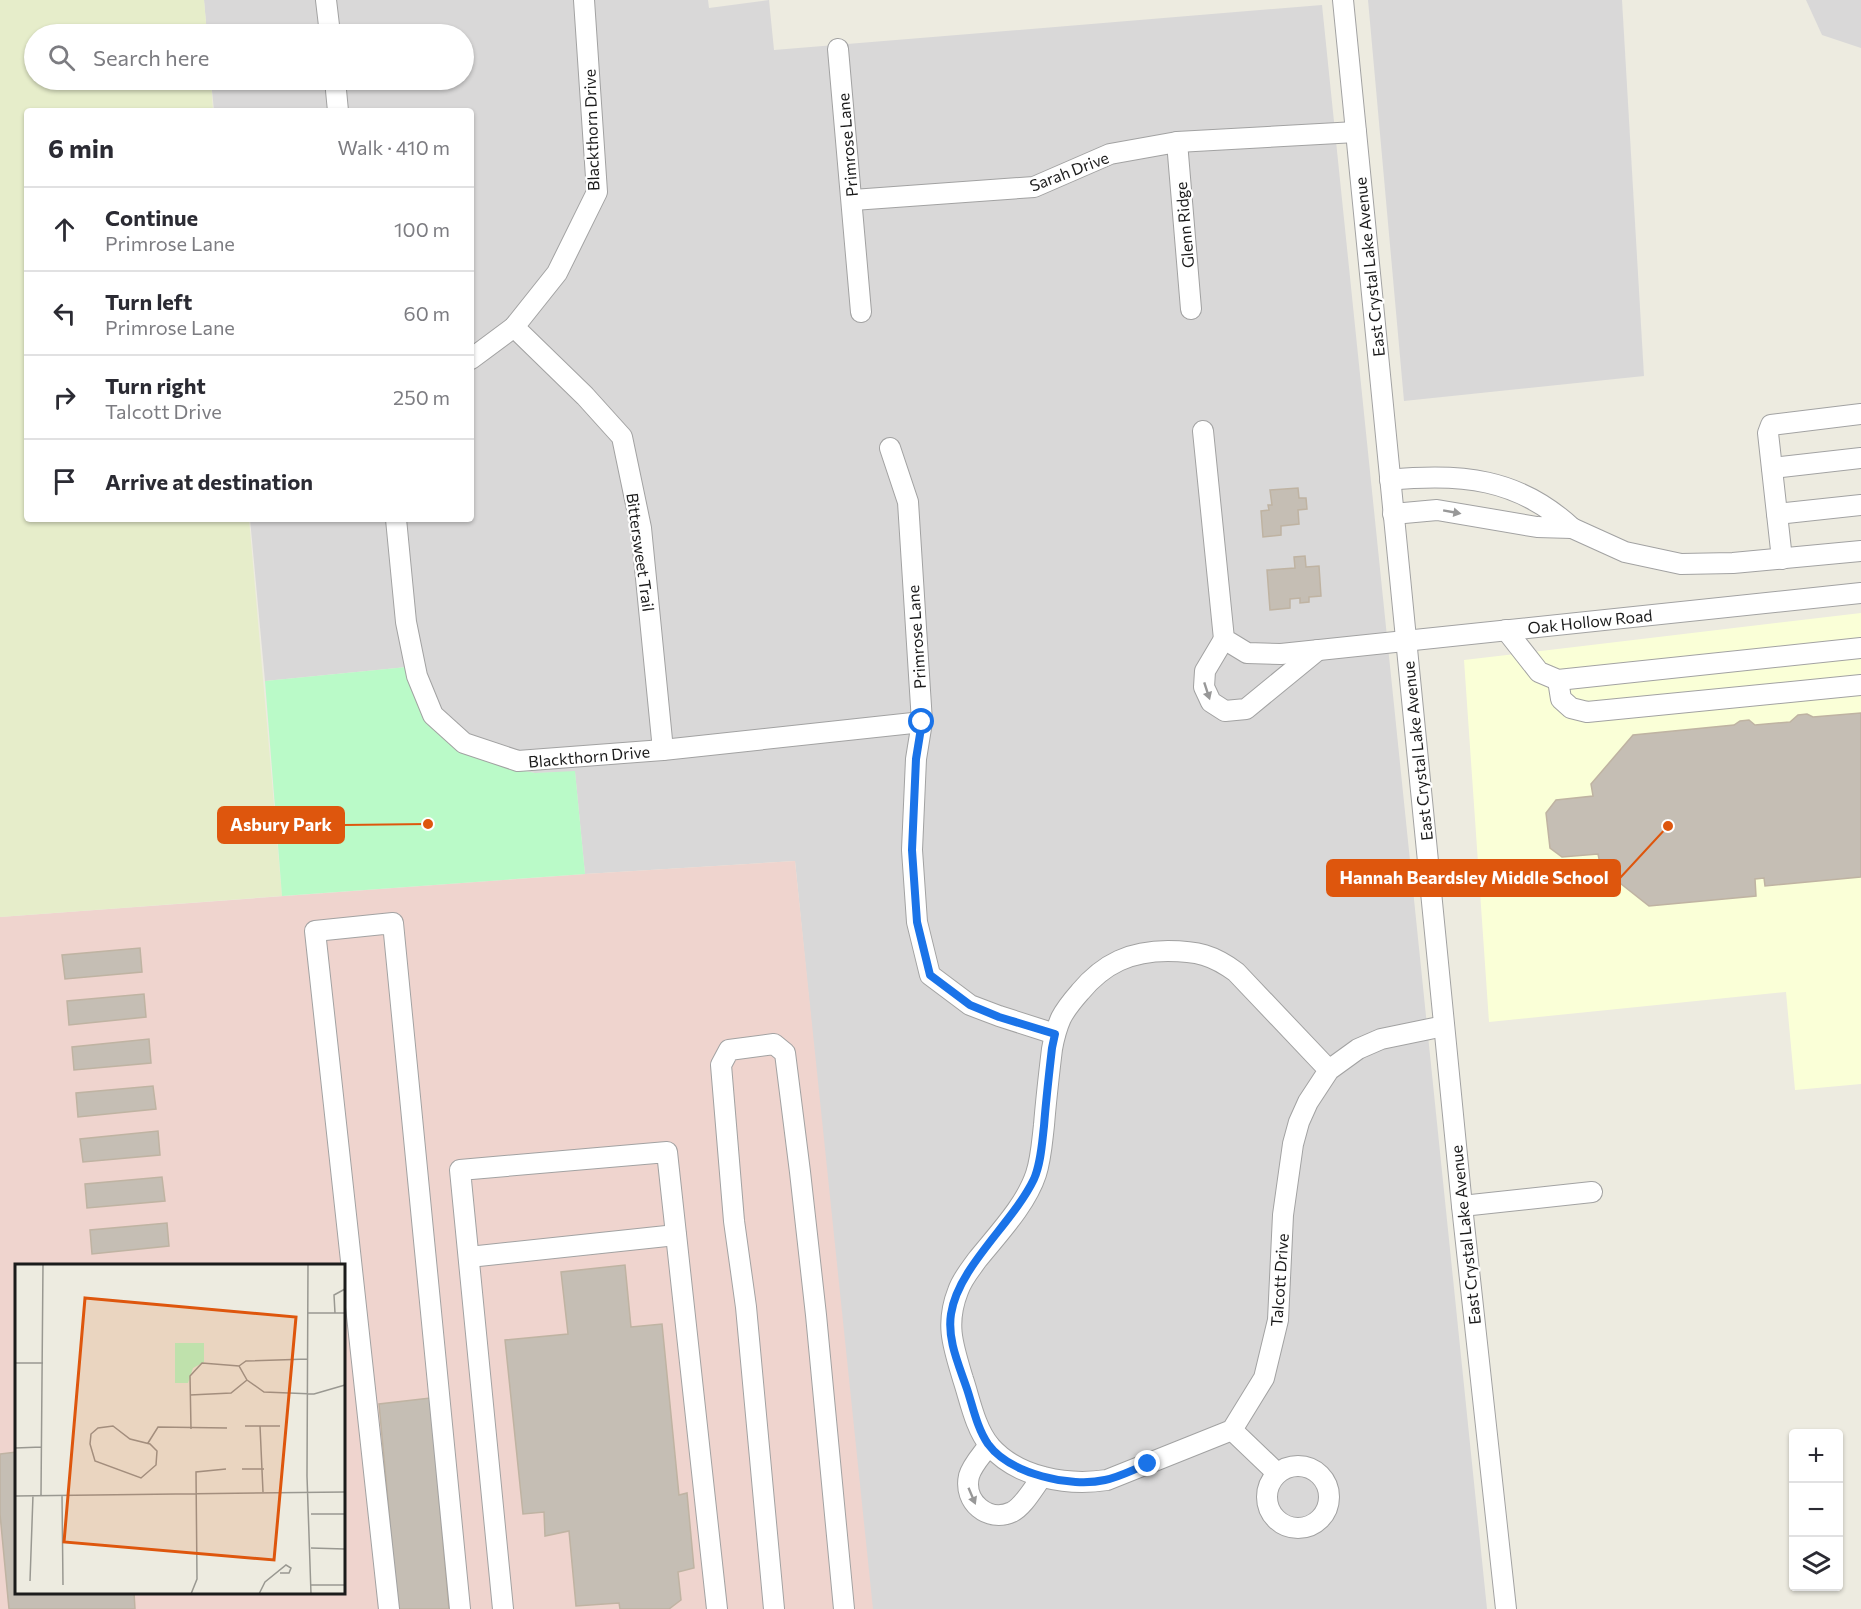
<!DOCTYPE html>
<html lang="en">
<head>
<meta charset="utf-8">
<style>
	:root { --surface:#fff; --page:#f7f7f7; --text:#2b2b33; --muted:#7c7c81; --line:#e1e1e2 }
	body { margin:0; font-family:Commissioner,sans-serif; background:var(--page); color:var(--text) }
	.controls { position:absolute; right:18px; bottom:18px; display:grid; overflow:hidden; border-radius:6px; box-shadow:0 2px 4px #0004 }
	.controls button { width:54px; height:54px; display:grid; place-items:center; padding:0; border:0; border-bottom:2px solid var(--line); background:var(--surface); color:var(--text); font:30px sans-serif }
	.stop { position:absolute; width:18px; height:18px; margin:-14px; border:4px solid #1a73e8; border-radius:50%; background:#fff }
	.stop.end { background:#1a73e8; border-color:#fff; box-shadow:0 2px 6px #0008 }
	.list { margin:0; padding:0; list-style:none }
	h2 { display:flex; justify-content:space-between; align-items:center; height:78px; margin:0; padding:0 24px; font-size:26px }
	h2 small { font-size:20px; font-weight:400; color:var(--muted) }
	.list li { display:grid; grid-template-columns:39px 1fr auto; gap:18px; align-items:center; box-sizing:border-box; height:84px; padding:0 24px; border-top:2px solid var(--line) }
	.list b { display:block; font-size:22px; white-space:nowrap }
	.list p { margin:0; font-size:20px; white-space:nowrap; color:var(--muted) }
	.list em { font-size:20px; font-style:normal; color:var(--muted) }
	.icon { flex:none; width:33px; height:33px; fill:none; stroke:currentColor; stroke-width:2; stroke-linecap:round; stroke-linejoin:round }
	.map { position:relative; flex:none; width:1861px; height:1609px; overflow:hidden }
	.search { position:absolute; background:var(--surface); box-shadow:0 2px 4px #0004; left:24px; top:24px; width:450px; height:66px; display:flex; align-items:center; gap:15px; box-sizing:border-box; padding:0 21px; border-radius:33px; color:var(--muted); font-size:22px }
	.panel { position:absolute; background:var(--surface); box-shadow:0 2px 4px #0004; left:24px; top:108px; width:450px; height:414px; border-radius:6px }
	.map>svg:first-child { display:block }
</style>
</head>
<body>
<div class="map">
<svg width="1861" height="1609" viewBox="0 0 1861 1609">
	<rect width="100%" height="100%" fill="#edebe0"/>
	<g fill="#d9d8d8">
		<polygon points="204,0 708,0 709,8 769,0 774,50 1322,5 1487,1609 870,1609 795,861 585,874 575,772 535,773 505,767 460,748 407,667 265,681 250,519 471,519 471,111 214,111 211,80 464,80 464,34 207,34"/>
		<polygon points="1368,0 1622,0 1644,376 1404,401"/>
		<polygon points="1806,0 1861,0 1861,48 1822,35"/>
	</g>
	<path fill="#efd4ce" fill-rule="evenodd" d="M795 861 873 1609H0V917L585 874ZM16 1266H344V1592H16Z"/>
	<polygon fill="#faffd7" points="1861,613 1861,1084 1795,1090 1786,992 1489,1022 1464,660"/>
	<polygon fill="#e6edca" points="0,0 204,0 207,34 34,34 34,80 211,80 213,111 27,111 27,519 249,519 282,896 0,917"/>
	<polygon fill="#bafac8" points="407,667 430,719 505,767 535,773 575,771 585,874 282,896 265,681"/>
	<g fill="#c5beb4" stroke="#bfb3a2" stroke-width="1.5">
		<polygon points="1298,488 1299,498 1306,498 1307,509 1298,510 1299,524 1281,526 1281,535 1263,537 1261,511 1269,510 1268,505 1272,505 1270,490"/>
		<polygon points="1305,556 1306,567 1319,566 1321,596 1309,597 1309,602 1300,603 1300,598 1290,599 1290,608 1270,610 1267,570 1295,568 1294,557"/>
		<polygon points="1861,713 1861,877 1765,886 1764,878 1755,879 1756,896 1649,906 1601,868 1598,854 1562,857 1550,848 1546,813 1556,800 1593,796 1591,784 1633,735 1734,725 1740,721 1749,720 1755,725 1790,722 1798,715 1807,714 1813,717"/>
		<polygon points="140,948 142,972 65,979 62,955"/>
		<polygon points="144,994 146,1017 69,1025 67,1001"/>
		<polygon points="149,1039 151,1063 74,1070 72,1047"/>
		<polygon points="153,1086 156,1109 78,1117 76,1093"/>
		<polygon points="158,1131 160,1155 83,1162 80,1139"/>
		<polygon points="162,1177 165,1201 87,1208 85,1184"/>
		<polygon points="167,1223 169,1246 92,1254 90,1230"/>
		<polygon points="625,1265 631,1327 662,1324 679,1495 687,1493 694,1568 678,1572 681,1600 669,1609 620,1609 619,1603 576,1606 569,1531 545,1536 544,1512 523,1514 505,1340 568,1334 561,1272"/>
		<polygon points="430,1398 449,1609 398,1609 379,1404"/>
		<polygon points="16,1452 16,1592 134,1592 135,1609 9,1609 0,1514 0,1454"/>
	</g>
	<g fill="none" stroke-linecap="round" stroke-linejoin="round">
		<defs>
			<g id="minor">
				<polyline points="326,0 330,34"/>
				<polyline points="1343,0 1462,1206 1506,1609"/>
				<polyline points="838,49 861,312"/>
				<polyline points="335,80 338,111"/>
				<polyline points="1177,142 1191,309"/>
				<polyline points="853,200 1034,187 1110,154 1177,142 1356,132"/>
				<polyline points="514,327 585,396 622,437 641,528 663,750"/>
				<polyline points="471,359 514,327 557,273 597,192 584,0"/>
				<polyline points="1203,431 1224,639 1247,653 1281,654 1861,593"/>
				<polyline points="890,448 908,502 922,722 916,759 912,850 917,922 930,975 970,1005 999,1016 1055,1034"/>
				<polyline points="1772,468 1861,458"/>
				<path d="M1390 480C1461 473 1518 478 1572 528L1537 527 1437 510 1393 514"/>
				<polyline points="1777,514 1861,505"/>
				<polyline points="396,519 406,622 417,676 433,715 464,743 518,761 663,750 922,722"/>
				<polyline points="1572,528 1625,552 1681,564 1733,563 1861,551"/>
				<polyline points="1782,559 1768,433 1771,425 1861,414"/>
				<polyline points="1506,630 1539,672 1558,680 1861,648"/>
				<polyline points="1224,639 1205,671 1204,687 1211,702 1225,711 1246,709 1318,650"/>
				<polyline points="1558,680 1561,699 1571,708 1587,712 1861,685"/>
				<path d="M1329 1070 1236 972C1213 955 1197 951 1168 951 1131 951 1104 963 1080 992 1073 1000 1066 1008 1061 1018 1057 1027 1054 1038 1052 1049 1049 1074 1046 1100 1044 1125 1042 1142 1041 1159 1036 1174 1026 1205 997 1235 977 1260 970 1270 962 1279 958 1291 945 1324 953 1346 963 1379 970 1400 975 1428 990 1446 1018 1478 1068 1486 1107 1480L1232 1430 1264 1378 1278 1320 1283 1215 1293 1144 1299 1122 1308 1102 1329 1070 1358 1049 1381 1039 1444 1026"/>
				<polyline points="1462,1206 1592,1192"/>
				<polyline points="469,1257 676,1235"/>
				<polyline points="1232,1430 1277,1473"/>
				<path d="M989 1445C982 1455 972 1465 969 1476 963 1502 988 1523 1012 1512 1024 1506 1034 1487 1042 1477"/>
				<circle cx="1298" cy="1497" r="31"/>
				<polyline points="389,1609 315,931 393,923 460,1609"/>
				<polyline points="503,1609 460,1170 667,1152 717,1609"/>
				<polyline points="774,1609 746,1307 734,1221 721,1065 729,1050 774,1044 785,1053 800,1172 816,1315 844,1609"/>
			</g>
		</defs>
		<use href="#minor" stroke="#a2a2a2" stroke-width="22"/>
		<use href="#minor" stroke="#fff" stroke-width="20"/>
	</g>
	<defs><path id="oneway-solid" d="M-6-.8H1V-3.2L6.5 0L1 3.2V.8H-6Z" transform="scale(1.5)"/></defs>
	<g fill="#989898">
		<use href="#oneway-solid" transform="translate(1452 512) rotate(10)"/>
		<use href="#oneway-solid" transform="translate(1207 691) rotate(72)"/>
		<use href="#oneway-solid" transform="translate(972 1496) rotate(67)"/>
	</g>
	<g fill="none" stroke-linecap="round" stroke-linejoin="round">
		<path stroke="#1a73e8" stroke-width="8" d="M922 722 916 759 912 850 917 922 930 975 970 1005 999 1017 1055 1034 1052 1048C1049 1074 1046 1100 1044 1126 1042 1143 1041 1163 1034 1179 1013 1223 958 1267 951 1314 947 1340 959 1365 967 1389 973 1407 977 1428 988 1444 1010 1474 1071 1488 1105 1480 1120 1477 1134 1469 1148 1464"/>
	</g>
	<g text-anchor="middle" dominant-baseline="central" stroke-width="4.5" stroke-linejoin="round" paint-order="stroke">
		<g font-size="16" fill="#1b1b1b" stroke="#fff">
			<text transform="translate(591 130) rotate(-92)">Blackthorn Drive</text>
			<text transform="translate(847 145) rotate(-95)">Primrose Lane</text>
			<text transform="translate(1069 171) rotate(-21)">Sarah Drive</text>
			<text transform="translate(1184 225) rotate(-95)">Glenn Ridge</text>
			<text transform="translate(1369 267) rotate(-96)">East Crystal Lake Avenue</text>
			<text transform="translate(641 552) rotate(82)">Bittersweet Trail</text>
			<text transform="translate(1590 621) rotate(-6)">Oak Hollow Road</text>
			<text transform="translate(916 637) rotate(-94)">Primrose Lane</text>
			<text transform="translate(1417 751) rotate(-96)">East Crystal Lake Avenue</text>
			<text transform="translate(589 756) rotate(-5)">Blackthorn Drive</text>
			<text transform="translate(1465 1235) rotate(-96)">East Crystal Lake Avenue</text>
			<text transform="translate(1279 1280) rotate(-86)">Talcott Drive</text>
		</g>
	</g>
	<g transform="translate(15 1264)">
		<rect width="330" height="330" fill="#edebe0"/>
		<path d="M160 79H189V98L178 104 173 119H160Z" fill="#bafac8"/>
		<path fill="none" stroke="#999891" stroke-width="1.5" d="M293 0 292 212 296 330M293 49H330M320 49 319 31 330 25M0 99H28M224 102 231 97 293 95M175 131 216 129 232 116M98 162 115 175 135 180 142 187 141 201 126 214 80 197 75 180 76 170 83 164ZM230 162H265M245 162 248 228M176 165 175 112 187 99 224 102 232 116 249 128 299 130 330 121M133 179 143 163 212 164M0 184 27 183M227 205H249M26 231 28 0M47 231 48 321M0 232 330 228M296 250H330M296 284 330 285M15 317 18 231M296 321H330M176 330 182 315 181 208 211 205M244 330 250 318 271 301 276 304 274 309H265"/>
		<path fill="#de560d" fill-opacity="0.15" stroke="#de560d" stroke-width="3" d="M70 34 281 53 259 296 49 278Z"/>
		<rect width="330" height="330" fill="none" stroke="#1b1b1b" stroke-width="3"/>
	</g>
	<path fill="none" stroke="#de560d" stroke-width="2" d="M428 824L344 825M1668 826L1620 878"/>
	<g fill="#de560d" stroke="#fff" stroke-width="2">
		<circle cx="428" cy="824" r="6"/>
		<circle cx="1668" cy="826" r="6"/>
	</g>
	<g fill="#de560d" stroke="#de560d" stroke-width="2">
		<rect x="218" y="807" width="126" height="36" rx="6"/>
		<rect x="1327" y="860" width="293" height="36" rx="6"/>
	</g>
	<g font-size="18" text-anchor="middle" font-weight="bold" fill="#fff">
		<text x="281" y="831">Asbury Park</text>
		<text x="1474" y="884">Hannah Beardsley Middle School</text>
	</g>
</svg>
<div class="controls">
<button>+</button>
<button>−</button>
<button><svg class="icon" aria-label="layers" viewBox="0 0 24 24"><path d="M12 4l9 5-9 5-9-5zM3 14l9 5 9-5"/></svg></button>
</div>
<div class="stop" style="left:922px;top:722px"></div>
<div class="stop end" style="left:1148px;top:1464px"></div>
<div class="search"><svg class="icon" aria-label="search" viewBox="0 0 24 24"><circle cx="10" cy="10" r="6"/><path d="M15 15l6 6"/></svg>Search here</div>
<section class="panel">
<h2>6 min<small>Walk · 410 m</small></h2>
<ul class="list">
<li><svg class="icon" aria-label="ahead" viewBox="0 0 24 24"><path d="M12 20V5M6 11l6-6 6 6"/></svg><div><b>Continue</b><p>Primrose Lane</p></div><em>100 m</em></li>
<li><svg class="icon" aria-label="left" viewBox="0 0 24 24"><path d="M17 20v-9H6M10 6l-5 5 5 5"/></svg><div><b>Turn left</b><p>Primrose Lane</p></div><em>60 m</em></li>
<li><svg class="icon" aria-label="right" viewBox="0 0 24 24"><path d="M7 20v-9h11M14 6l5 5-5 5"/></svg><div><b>Turn right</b><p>Talcott Drive</p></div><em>250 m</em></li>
<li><svg class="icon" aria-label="arrive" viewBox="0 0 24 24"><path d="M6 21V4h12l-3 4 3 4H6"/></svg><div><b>Arrive at destination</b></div></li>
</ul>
</section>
</div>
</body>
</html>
